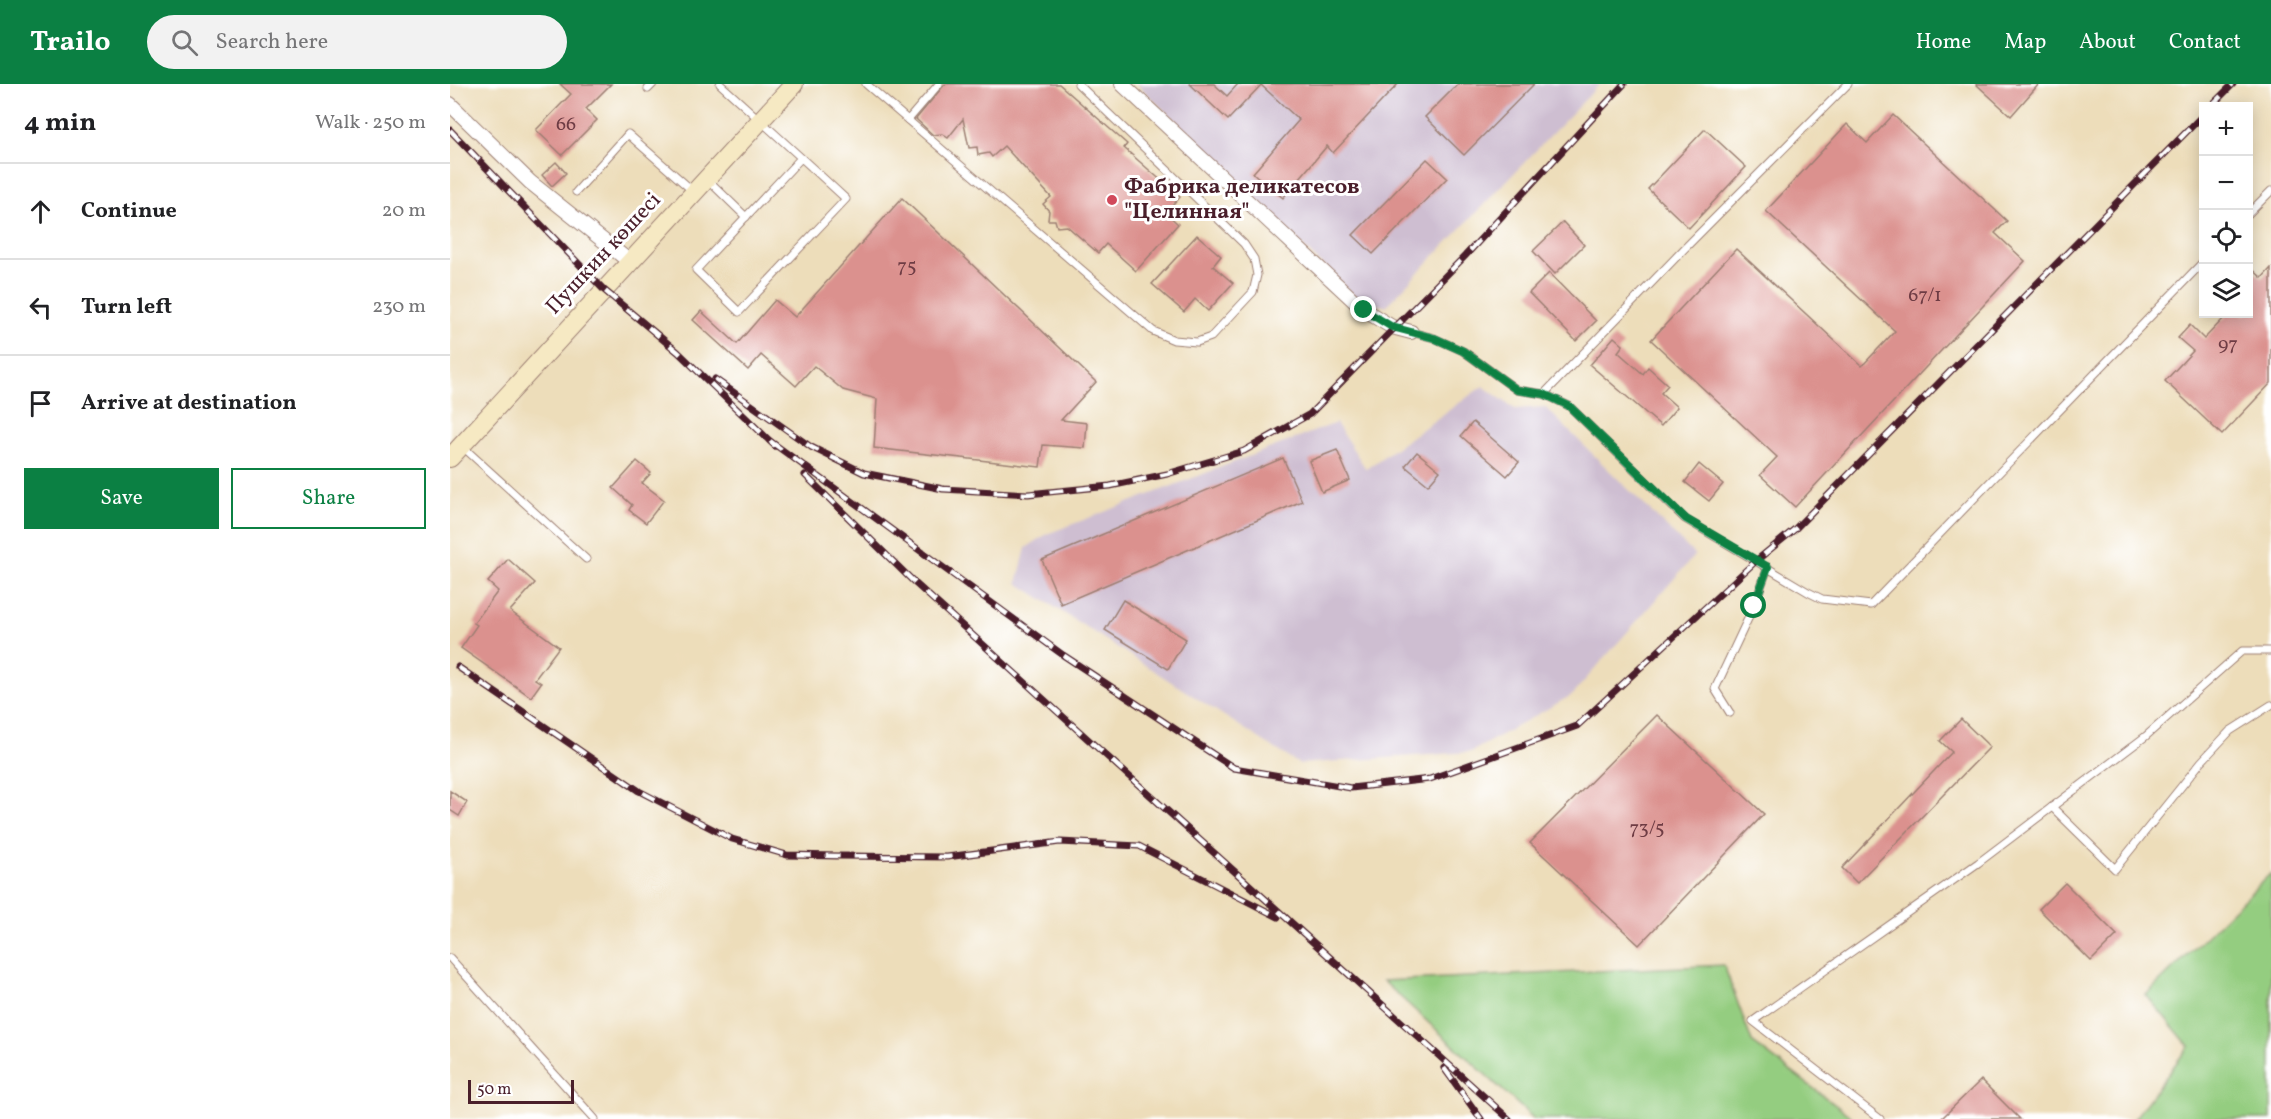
<!DOCTYPE html>
<html lang="en">
<head>
<meta charset="utf-8">
<style>
	:root { --surface:#fff; --page:#f2f2f2; --text:#202124; --muted:#757577; --line:#e0e0e0; --accent:#0b8043 }
	body { margin:0; font-family:Vollkorn,serif; background:var(--page); color:var(--text) }
	.controls { position:absolute; right:18px; top:18px; display:grid; overflow:hidden; border-radius:0px; box-shadow:0 3px 15px #0003 }
	.controls button { width:54px; height:54px; display:grid; place-items:center; padding:0; border:0; border-bottom:2px solid var(--line); background:var(--surface); color:var(--text); font:30px sans-serif }
	.scale { position:absolute; left:18px; bottom:15px; width:106px; box-sizing:border-box; padding-left:6px; border:3px solid #4a1f2b; border-top:0; font-size:16px; line-height:21px; white-space:nowrap; color:#4a1f2b; -webkit-text-stroke:4px #fff; paint-order:stroke }
	.stop { position:absolute; width:18px; height:18px; margin:-14px; border:4px solid #0b8043; border-radius:50%; background:#fff }
	.stop.end { background:#0b8043; border-color:#fff; box-shadow:0 2px 6px #0008 }
	.list { margin:0; padding:0; list-style:none }
	h2 { display:flex; justify-content:space-between; align-items:center; height:78px; margin:0; padding:0 24px; font-size:26px }
	h2 small { font-size:20px; font-weight:400; color:var(--muted) }
	.list li { display:grid; grid-template-columns:39px 1fr auto; gap:18px; align-items:center; box-sizing:border-box; height:96px; padding:0 24px; border-top:2px solid var(--line) }
	.list b { display:block; font-size:22px; white-space:nowrap }
	.list em { font-size:20px; font-style:normal; color:var(--muted) }
	.actions { display:flex; gap:12px; padding:18px 24px }
	.actions a { flex:1; padding:14px 0; border:2px solid var(--accent); border-radius:0px; text-align:center; font-size:21px; color:var(--accent) }
	.actions .main { background:var(--accent); color:#fff }
	.icon { flex:none; width:33px; height:33px; fill:none; stroke:currentColor; stroke-width:2; stroke-linecap:round; stroke-linejoin:round }
	.map { position:relative; flex:none; width:1821px; height:1035px; overflow:hidden }
	header { display:flex; align-items:center; gap:36px; box-sizing:border-box; height:84px; padding:0 30px; background:var(--accent); color:#fff }
	header strong { font-size:28px }
	nav { display:flex; gap:33px; margin-inline-start:auto; font-size:21px }
	.search { width:420px; height:54px; background:var(--page); display:flex; align-items:center; gap:15px; box-sizing:border-box; padding:0 21px; border-radius:33px; color:var(--muted); font-size:22px }
	main { display:flex }
	aside { flex:1; background:var(--surface) }
	.map>svg:first-child { display:block }
</style>
</head>
<body>
<header>
<strong>Trailo</strong>
<div class="search"><svg class="icon" aria-label="search" viewBox="0 0 24 24"><circle cx="10" cy="10" r="6"/><path d="M15 15l6 6"/></svg>Search here</div>
<nav><a>Home</a><a>Map</a><a>About</a><a>Contact</a></nav>
</header>
<main>
<aside>
<h2>4 min<small>Walk · 250 m</small></h2>
<ul class="list">
<li><svg class="icon" aria-label="ahead" viewBox="0 0 24 24"><path d="M12 20V5M6 11l6-6 6 6"/></svg><div><b>Continue</b></div><em>20 m</em></li>
<li><svg class="icon" aria-label="left" viewBox="0 0 24 24"><path d="M17 20v-9H6M10 6l-5 5 5 5"/></svg><div><b>Turn left</b></div><em>230 m</em></li>
<li><svg class="icon" aria-label="arrive" viewBox="0 0 24 24"><path d="M6 21V4h12l-3 4 3 4H6"/></svg><div><b>Arrive at destination</b></div></li>
</ul>
<div class="actions"><a class="main">Save</a><a>Share</a></div>
</aside>
<div class="map">
<svg width="1821" height="1035" viewBox="0 0 1821 1035">
	<rect width="100%" height="100%" fill="#fff"/>
	<filter id="ink" filterUnits="userSpaceOnUse"><feTurbulence type="fractalNoise" baseFrequency=".0167" numOctaves="2"/><feDisplacementMap in="SourceGraphic" scale="12" xChannelSelector="R" yChannelSelector="G"/><feConvolveMatrix kernelMatrix="1 2 1 2 8 2 1 2 1" color-interpolation-filters="sRGB"/></filter>
	<filter id="wash" filterUnits="userSpaceOnUse"><feTurbulence type="fractalNoise" baseFrequency=".008" numOctaves="4" result="noise"/><feDisplacementMap in="SourceGraphic" scale="24" xChannelSelector="R" yChannelSelector="G"/><feGaussianBlur stdDeviation="1.35" result="paint"/><feColorMatrix in="noise" values="0 0 0 0 0 0 0 0 0 0 0 0 0 0 0 0 0 1.4 0 .05"/><feComposite in="paint" operator="in"/></filter>
	<g filter="url(#wash)">
		<rect width="100%" height="100%" fill="#edddba"/>
		<g fill="#cebed1">
			<polygon points="687,0 1150,0 936,222 911,219"/>
			<polygon points="1033,302 1065,325 1095,323 1245,471 1122,611 1021,668 849,680 567,499 576,464 597,450 886,339 916,385"/>
		</g>
		<g fill="#94cd80" stroke="#6f7656" stroke-width="1.5">
			<polygon points="1821,789 1821,1035 1684,1035 1739,962 1696,911"/>
			<polygon points="1274,881 1302,958 1404,1035 1084,1035 933,897"/>
		</g>
		<g id="blocks">
			<g fill="#db918e">
				<polygon points="110,0 161,0 136,25 147,36 112,71 86,46 121,10"/>
				<polygon points="495,0 609,0 677,60 674,64 730,113 716,129 728,140 686,187 656,160 648,169 617,142 607,143 605,136 598,136 599,127 593,120 601,113 554,62 542,73 539,69 528,71 527,63 519,64 513,35 498,54 492,50 483,51 466,35"/>
				<polygon points="740,0 764,0 777,12 788,0 948,0 883,69 877,62 833,114 803,89 849,36 811,1 778,36"/>
				<polygon points="1008,0 1084,0 1014,71 975,33"/>
				<polygon points="1526,0 1589,0 1561,32"/>
				<polygon points="1443,31 1557,137 1545,149 1575,177 1345,423 1310,391 1327,373 1201,256 1286,165 1412,282 1445,247 1316,127 1397,40 1417,59"/>
				<polygon points="1255,45 1296,83 1239,144 1198,105"/>
				<polygon points="977,75 997,94 923,170 903,151"/>
				<polygon points="106,78 116,89 102,102 92,91"/>
				<polygon points="452,114 646,298 611,336 637,339 635,364 593,361 590,383 424,364 427,315 393,306 364,282 346,302 311,271 298,286 243,236 251,227 287,260 325,216 345,233"/>
				<polygon points="1113,138 1134,161 1105,190 1083,167"/>
				<polygon points="747,151 771,172 763,182 783,199 758,227 745,215 734,228 702,200"/>
				<polygon points="1798,181 1812,194 1821,184 1821,299 1772,351 1715,297 1743,267 1728,254 1740,241 1754,255 1778,230 1798,230"/>
				<polygon points="1099,189 1146,237 1126,257 1079,209"/>
				<polygon points="1164,253 1173,261 1168,268 1193,290 1198,283 1218,301 1211,309 1227,323 1211,342 1140,281"/>
				<polygon points="1023,338 1069,378 1057,392 1011,352"/>
				<polygon points="887,366 900,396 872,408 859,377"/>
				<polygon points="967,368 990,387 978,401 955,382"/>
				<polygon points="833,374 852,417 611,520 592,476"/>
				<polygon points="187,377 201,389 192,399 214,416 196,439 179,426 182,421 163,404"/>
				<polygon points="1249,380 1273,400 1259,417 1235,398"/>
				<polygon points="58,475 85,499 60,527 109,563 85,595 91,599 81,613 11,564 27,541 24,539 48,507 38,498"/>
				<polygon points="673,516 736,555 718,585 655,546"/>
				<polygon points="1207,631 1314,730 1189,861 1080,759"/>
				<polygon points="1511,635 1540,663 1407,799 1392,784 1502,668 1490,657"/>
				<polygon points="0,707 17,718 9,732 0,726"/>
				<polygon points="1615,799 1667,851 1641,877 1589,825"/>
				<polygon points="1531,996 1570,1035 1491,1035"/>
			</g>
		</g>
	</g>
	<g filter="url(#ink)">
		<use href="#blocks" fill-opacity="0" stroke="#9c7e72" stroke-width="1.5"/>
		<g fill="none" stroke-linecap="round" stroke-linejoin="round">
			<defs>
				<g id="lane">
					<path d="M270 0C312 38 354 76 396 115L289 228 246 186 351 74"/>
					<polyline points="416,0 703,247 724,256 747,258 761,253 803,208 807,191 804,175 794,160 628,0"/>
					<polyline points="198,5 203,0"/>
					<polyline points="458,36 489,0"/>
					<polyline points="257,95 296,133"/>
					<polyline points="126,108 178,50 244,108"/>
					<polyline points="1798,130 1821,107"/>
					<polyline points="961,248 984,254 1013,267 1067,306 1094,310 1234,165 1398,0"/>
					<polyline points="1094,310 1119,322 1235,435 1358,508 1372,515 1421,521 1754,177"/>
					<polyline points="13,363 136,475"/>
					<polyline points="1280,629 1265,605 1304,522 1318,483"/>
					<polyline points="1602,723 1665,785 1751,678 1780,647 1821,621"/>
					<polyline points="0,874 145,1035"/>
					<polyline points="1430,1035 1303,937 1528,779 1696,652 1792,567 1821,567"/>
				</g>
				<g id="street">
					<polyline points="672,0 914,226 942,243 961,248"/>
					<polyline points="0,20 80,98 180,178"/>
				</g>
				<polyline id="secondary" points="0,374 344,0"/>
			</defs>
			<use href="#lane" stroke="#9c7e72" stroke-width="9"/>
			<use href="#street" stroke="#9c7e72" stroke-width="16"/>
			<use href="#secondary" stroke="#9c7e72" stroke-width="20"/>
			<use href="#lane" stroke="#fff" stroke-width="7"/>
			<use href="#street" stroke="#fff" stroke-width="14"/>
			<use href="#secondary" stroke="#f6e9c3" stroke-width="18"/>
			<defs>
				<g id="rail">
					<polyline points="1761,22 1783,0"/>
					<polyline points="0,46 154,206 228,268 325,362"/>
					<polyline points="265,295 361,363 414,389 493,405 578,410 660,402 717,390 794,367 860,330 1015,172 1174,0"/>
					<polyline points="320,357 613,571 784,684 901,704 980,695 1127,642 1307,476 1345,445 1754,30"/>
					<polyline points="355,391 466,500 1059,1035"/>
					<polyline points="8,583 189,707 282,755 337,771 389,772 497,773 610,758 689,762 828,833"/>
					<polyline points="994,984 1031,1035"/>
				</g>
			</defs>
			<use href="#rail" stroke="#4a1f2b" stroke-width="7"/>
			<use href="#rail" stroke="#fff" stroke-width="4.5" stroke-dasharray="14" stroke-linecap="butt"/>
		</g>
	</g>
	<g fill="none" stroke-linecap="round" stroke-linejoin="round" filter="url(#ink)">
		<polyline stroke="#0b8043" stroke-width="8" points="914,226 942,243 984,254 1013,267 1067,306 1094,310 1119,322 1236,435 1318,483 1304,522"/>
	</g>
	<circle fill="#d1495b" stroke="#fff" stroke-width="2" cx="662" cy="116" r="6"/>
	<g text-anchor="middle" dominant-baseline="central" stroke-width="6" stroke-linejoin="round" paint-order="stroke">
		<g font-size="20" fill="#6e3c44">
			<text x="116" y="41">66</text>
			<text x="457" y="183">75</text>
			<text x="1475" y="212">67/1</text>
			<text x="1778" y="261">97</text>
			<text x="1197" y="745">73/5</text>
		</g>
		<g font-size="22" font-weight="bold" fill="#4a1f2b" stroke="#fff" text-anchor="start">
			<text x="674" y="103">Фабрика деликатесов<tspan x="674" dy="25">"Целинная"</tspan></text>
		</g>
		<g font-size="22" fill="#4a1f2b" stroke="#fff">
			<text transform="translate(154 170) rotate(-47)">Пушкин көшесі</text>
		</g>
	</g>
</svg>
<div class="controls">
<button>+</button>
<button>−</button>
<button><svg class="icon" aria-label="locate" viewBox="0 0 24 24"><circle cx="12" cy="12" r="6"/><path d="M12 2v4M12 18v4M2 12h4M18 12h4"/></svg></button>
<button><svg class="icon" aria-label="layers" viewBox="0 0 24 24"><path d="M12 4l9 5-9 5-9-5zM3 14l9 5 9-5"/></svg></button>
</div>
<div class="scale">50 m</div>
<div class="stop" style="left:1304px;top:522px"></div>
<div class="stop end" style="left:914px;top:226px"></div>
</div>
</main>
</body>
</html>
